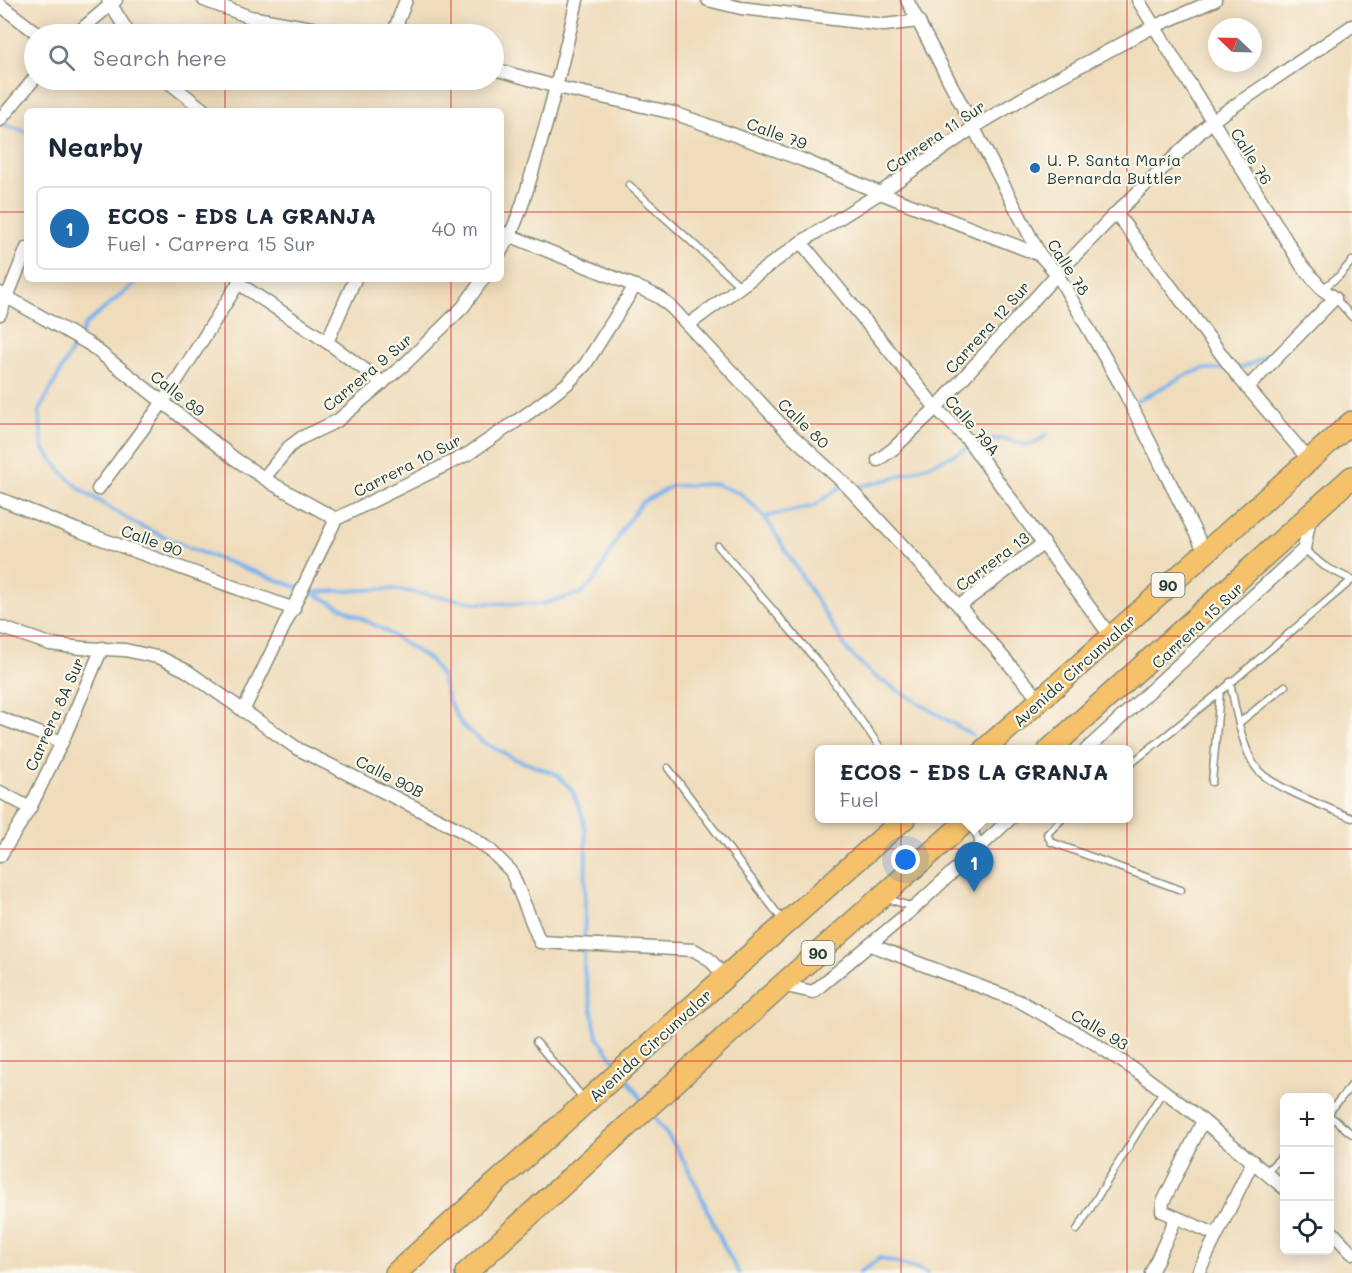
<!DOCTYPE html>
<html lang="en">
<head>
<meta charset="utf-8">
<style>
	:root { --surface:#fff; --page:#f6f6f7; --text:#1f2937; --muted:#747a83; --line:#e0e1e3; --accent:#1f6fb2 }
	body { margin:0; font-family:Mali,sans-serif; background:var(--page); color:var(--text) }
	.controls { position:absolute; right:18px; bottom:18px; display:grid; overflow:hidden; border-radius:9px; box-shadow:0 3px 15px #0003 }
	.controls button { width:54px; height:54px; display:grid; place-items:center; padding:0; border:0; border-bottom:2px solid var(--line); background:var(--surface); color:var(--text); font:30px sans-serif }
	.compass { position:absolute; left:1208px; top:18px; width:54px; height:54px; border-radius:50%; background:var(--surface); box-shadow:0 3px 15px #0003; rotate:293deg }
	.you { position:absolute; left:906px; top:860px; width:21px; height:21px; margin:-15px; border:4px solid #fff; border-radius:50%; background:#1a73e8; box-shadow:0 0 0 9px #1a73e833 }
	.badge { display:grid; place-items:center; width:39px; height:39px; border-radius:50%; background:var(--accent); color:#fff; font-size:20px; font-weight:700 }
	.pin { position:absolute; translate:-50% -50px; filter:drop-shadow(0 2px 3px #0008) }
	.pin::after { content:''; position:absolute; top:32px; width:21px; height:18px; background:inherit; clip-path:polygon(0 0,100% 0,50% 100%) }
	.popup { position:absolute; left:815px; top:745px; width:318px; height:78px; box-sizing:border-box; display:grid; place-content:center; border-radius:9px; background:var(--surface); filter:drop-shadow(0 2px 4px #0005); font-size:20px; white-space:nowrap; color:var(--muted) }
	.popup b { font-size:22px; color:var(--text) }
	.popup::after { content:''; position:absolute; left:50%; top:100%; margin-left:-12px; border:12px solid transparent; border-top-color:var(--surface) }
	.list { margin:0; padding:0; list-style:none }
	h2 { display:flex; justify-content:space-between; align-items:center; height:78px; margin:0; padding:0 24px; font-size:26px }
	h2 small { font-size:20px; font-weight:400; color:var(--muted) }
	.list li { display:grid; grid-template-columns:39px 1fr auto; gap:18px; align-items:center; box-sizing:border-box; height:84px; margin:0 12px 12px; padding:0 12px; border:2px solid var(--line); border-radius:9px }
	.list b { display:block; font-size:22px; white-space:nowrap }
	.list p { margin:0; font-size:20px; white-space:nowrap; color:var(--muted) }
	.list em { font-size:20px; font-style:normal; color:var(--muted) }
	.icon { flex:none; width:33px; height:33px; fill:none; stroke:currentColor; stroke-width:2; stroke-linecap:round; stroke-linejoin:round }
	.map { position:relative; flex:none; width:1352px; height:1273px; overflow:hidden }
	.search { position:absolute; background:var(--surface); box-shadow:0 3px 15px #0003; left:24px; top:24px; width:480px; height:66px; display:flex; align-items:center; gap:15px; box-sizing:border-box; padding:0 21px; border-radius:33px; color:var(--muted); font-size:22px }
	.panel { position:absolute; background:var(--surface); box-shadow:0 3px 15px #0003; left:24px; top:108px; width:480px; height:174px; border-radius:9px }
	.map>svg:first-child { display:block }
</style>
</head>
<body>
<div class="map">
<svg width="1352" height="1273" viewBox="0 0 1352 1273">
	<rect width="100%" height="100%" fill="#fbf7ec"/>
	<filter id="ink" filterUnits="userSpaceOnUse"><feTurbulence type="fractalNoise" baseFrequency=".0167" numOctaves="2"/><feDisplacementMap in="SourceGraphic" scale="12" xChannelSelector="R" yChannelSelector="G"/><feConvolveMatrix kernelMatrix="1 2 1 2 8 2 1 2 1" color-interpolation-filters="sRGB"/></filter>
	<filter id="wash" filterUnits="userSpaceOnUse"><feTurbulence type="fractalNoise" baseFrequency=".008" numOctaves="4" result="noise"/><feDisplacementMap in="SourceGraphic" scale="24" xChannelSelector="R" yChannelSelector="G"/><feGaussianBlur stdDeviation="1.35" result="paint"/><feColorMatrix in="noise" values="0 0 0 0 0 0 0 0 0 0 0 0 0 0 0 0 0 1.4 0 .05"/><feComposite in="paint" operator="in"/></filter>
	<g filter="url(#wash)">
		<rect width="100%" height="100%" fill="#efdcbb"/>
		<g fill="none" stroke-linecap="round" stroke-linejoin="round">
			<g stroke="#7db4ec" stroke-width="4">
				<polyline points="0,124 27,132"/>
				<polyline points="140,279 86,324 39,411 43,448 63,473 80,489 136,524 189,548 313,593 386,631 430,660 441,676 449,702 461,724 481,741 515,759 556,774 572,790 583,817 586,840 584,970 597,1036 618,1066"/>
				<path d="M1236 368C1261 367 1296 329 1313 312"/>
				<polyline points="1137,401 1188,374 1204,369 1228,369"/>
				<path d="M851 487C880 485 917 470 944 459 960 453 974 443 991 440 1016 434 1024 457 1047 434"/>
				<polyline points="764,517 814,506 839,488 844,487"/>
				<polyline points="313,592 393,589 479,603 541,604 564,598 581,593 595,580 622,530 641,503 672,486 715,484 741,494 757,509 770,525 848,651 874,676 972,735"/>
				<polyline points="626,1077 644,1103"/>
				<path d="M652 1114C661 1128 673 1141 681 1156 703 1194 716 1236 739 1273"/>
				<polyline points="859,1273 880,1258 919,1269 927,1273"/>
			</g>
		</g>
	</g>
	<g filter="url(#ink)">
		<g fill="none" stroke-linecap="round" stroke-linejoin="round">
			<defs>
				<g id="service">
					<polyline points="629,185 740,286"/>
					<polyline points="1322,289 1339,276 1352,261"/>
					<polyline points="1335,298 1352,317"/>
					<polyline points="718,546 828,674 882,750"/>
					<path d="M1230 682C1235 706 1242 751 1258 770 1272 787 1329 808 1352 818"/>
					<polyline points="1239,723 1285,686"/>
					<polyline points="1128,766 1220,692 1352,580 1324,566 1304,549"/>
					<polyline points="668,768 783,921"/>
					<polyline points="1212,782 1220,692"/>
					<polyline points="1063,818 1047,834 1051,842 1181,890"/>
					<polyline points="972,822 980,846"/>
					<polyline points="885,898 913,907"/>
					<polyline points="536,1042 584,1099"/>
					<polyline points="1330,1111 1352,1085"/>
					<polyline points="1330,1116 1352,1134"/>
					<polyline points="1267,1171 1284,1154"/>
					<polyline points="1077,1230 1163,1091"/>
				</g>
				<g id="minor">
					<polyline points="108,0 129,34"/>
					<polyline points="204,0 250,17 345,34"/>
					<polyline points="708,0 741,8 884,25 919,21"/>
					<polyline points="907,0 1040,255 1057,274 1123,389 1205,552"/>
					<polyline points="1138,0 1302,266 1322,289 1335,298 1247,388"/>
					<polyline points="0,5 38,34"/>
					<polyline points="76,34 116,0"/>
					<polyline points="393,34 406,0"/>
					<polyline points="494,69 557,87 674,113 803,160 880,193 1040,255"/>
					<polyline points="166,80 205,111"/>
					<polyline points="0,120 34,79"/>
					<polyline points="1116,213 1236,374 1309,460"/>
					<polyline points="501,232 635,286 659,297 672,308 787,431 845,484 959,606 1040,700"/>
					<polyline points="801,242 936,408 968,440 1111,637"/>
					<path d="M501 251C519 222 527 189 537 156 552 104 565 53 577 0"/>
					<polyline points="238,283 327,342 383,383"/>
					<polyline points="0,293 89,344 235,459 273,484 336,519"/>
					<polyline points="0,314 27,248"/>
					<polyline points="688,325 801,242 880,193 974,127 1052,81 1153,27 1215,0"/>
					<polyline points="327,342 355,279"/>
					<polyline points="878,460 893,449 936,408 1057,274 1116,213 1212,121 1352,26"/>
					<polyline points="264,478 289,447 301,438 337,421 406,363 463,307 483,279"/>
					<polyline points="98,489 163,402 241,279"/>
					<polyline points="0,499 77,530 294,609"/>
					<polyline points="959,606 1044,543"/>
					<polyline points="0,627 50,644 82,648 125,650 161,658 187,671 298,749 464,832 491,851 511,871 540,942 694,950 709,959 725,977"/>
					<polyline points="243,711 336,519 468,454 530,412 568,383 585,365 635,286"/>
					<polyline points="0,718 62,742"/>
					<polyline points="1086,750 1304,549 1310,517"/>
					<polyline points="0,792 30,808"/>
					<polyline points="0,856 30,808 62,742 102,648"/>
					<polyline points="871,945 1021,1002 1094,1043 1141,1074 1196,1115 1284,1188"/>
					<polyline points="782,985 813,992 914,908 1011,818"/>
					<polyline points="1203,1121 1163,1202 1162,1211 1217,1235"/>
					<polyline points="1330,1230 1352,1253"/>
					<polyline points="1151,1273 1176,1218"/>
					<polyline points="1198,1273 1253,1161"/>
				</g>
				<g id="trunk">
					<polyline points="984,750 1352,422"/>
					<polyline points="1049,750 1352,477"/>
					<polyline points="396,1273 725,977 905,818"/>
					<polyline points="466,1273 782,985 970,818"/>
				</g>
			</defs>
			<use href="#service" stroke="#878c78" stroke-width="9"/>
			<use href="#minor" stroke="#878c78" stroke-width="15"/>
			<use href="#trunk" stroke="#878c78" stroke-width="24"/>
			<use href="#service" stroke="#fff" stroke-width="6"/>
			<use href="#minor" stroke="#fff" stroke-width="12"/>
			<use href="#trunk" stroke="#f5c16b" stroke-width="21"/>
		</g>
	</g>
	<path fill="none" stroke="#d62828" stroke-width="1.5" stroke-opacity="0.55" d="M225 0V34M451 0V34M676 0V1273M901 0V1273M1127 0V1273M225 80V111M451 80V111M0 212H27M501 212H1352M225 279V1273M451 279V1273M0 424H1352M0 636H1352M0 849H1352M0 1061H1352"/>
	<circle fill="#1f6fb2" stroke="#fbf7ec" stroke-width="2" cx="1035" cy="168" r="6"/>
	<g text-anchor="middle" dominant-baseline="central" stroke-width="4.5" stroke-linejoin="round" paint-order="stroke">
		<g fill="#fbf7ec" stroke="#61756b" stroke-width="1.5">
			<rect x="1151.5" y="573" width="33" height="24" rx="4.5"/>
			<rect x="801.5" y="941" width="33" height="24" rx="4.5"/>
		</g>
		<g font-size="15" font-weight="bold" fill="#1f3d34">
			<text x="1168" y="585">90</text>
			<text x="818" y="953">90</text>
		</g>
		<g font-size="16" fill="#1f3d34" stroke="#fbf7ec">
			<text transform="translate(777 133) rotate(20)">Calle 79</text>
			<text transform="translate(935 136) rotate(-34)">Carrera 11 Sur</text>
			<text transform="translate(1252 156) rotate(58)">Calle 76</text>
			<text transform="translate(1069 267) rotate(57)">Calle 78</text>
			<text transform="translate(987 327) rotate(-48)">Carrera 12 Sur</text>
			<text transform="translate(367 372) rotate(-40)">Carrera 9 Sur</text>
			<text transform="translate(178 393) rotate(38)">Calle 89</text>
			<text transform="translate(804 423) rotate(44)">Calle 80</text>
			<text transform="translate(973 425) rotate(49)">Calle 79A</text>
			<text transform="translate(407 465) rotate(-27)">Carrera 10 Sur</text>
			<text transform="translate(152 540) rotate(20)">Calle 90</text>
			<text transform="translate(992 561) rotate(-37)">Carrera 13</text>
			<text transform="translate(1197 625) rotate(-43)">Carrera 15 Sur</text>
			<text transform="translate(1074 670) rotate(-42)">Avenida Circunvalar</text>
			<text transform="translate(54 714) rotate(-66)">Carrera 8A Sur</text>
			<text transform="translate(390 776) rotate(27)">Calle 90B</text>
			<text transform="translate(1100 1029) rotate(31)">Calle 93</text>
			<text transform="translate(650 1045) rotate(-42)">Avenida Circunvalar</text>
		</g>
		<g font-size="16" fill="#1f3d34" stroke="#fbf7ec" text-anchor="start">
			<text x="1047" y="159">U. P. Santa María<tspan x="1047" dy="18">Bernarda Buttler</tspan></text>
		</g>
	</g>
</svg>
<div class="controls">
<button>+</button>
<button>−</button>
<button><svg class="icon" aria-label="locate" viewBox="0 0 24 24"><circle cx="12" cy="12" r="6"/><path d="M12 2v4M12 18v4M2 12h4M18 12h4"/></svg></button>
</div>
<svg class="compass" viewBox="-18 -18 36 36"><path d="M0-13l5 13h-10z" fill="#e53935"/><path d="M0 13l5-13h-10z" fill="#747a83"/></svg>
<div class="you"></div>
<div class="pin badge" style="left:974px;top:892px">1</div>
<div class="popup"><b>ECOS - EDS LA GRANJA</b>Fuel</div>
<div class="search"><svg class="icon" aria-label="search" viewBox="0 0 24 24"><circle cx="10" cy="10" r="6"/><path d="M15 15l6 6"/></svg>Search here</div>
<section class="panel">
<h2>Nearby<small></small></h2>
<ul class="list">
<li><span class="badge">1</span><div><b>ECOS - EDS LA GRANJA</b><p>Fuel · Carrera 15 Sur</p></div><em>40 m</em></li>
</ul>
</section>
</div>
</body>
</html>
